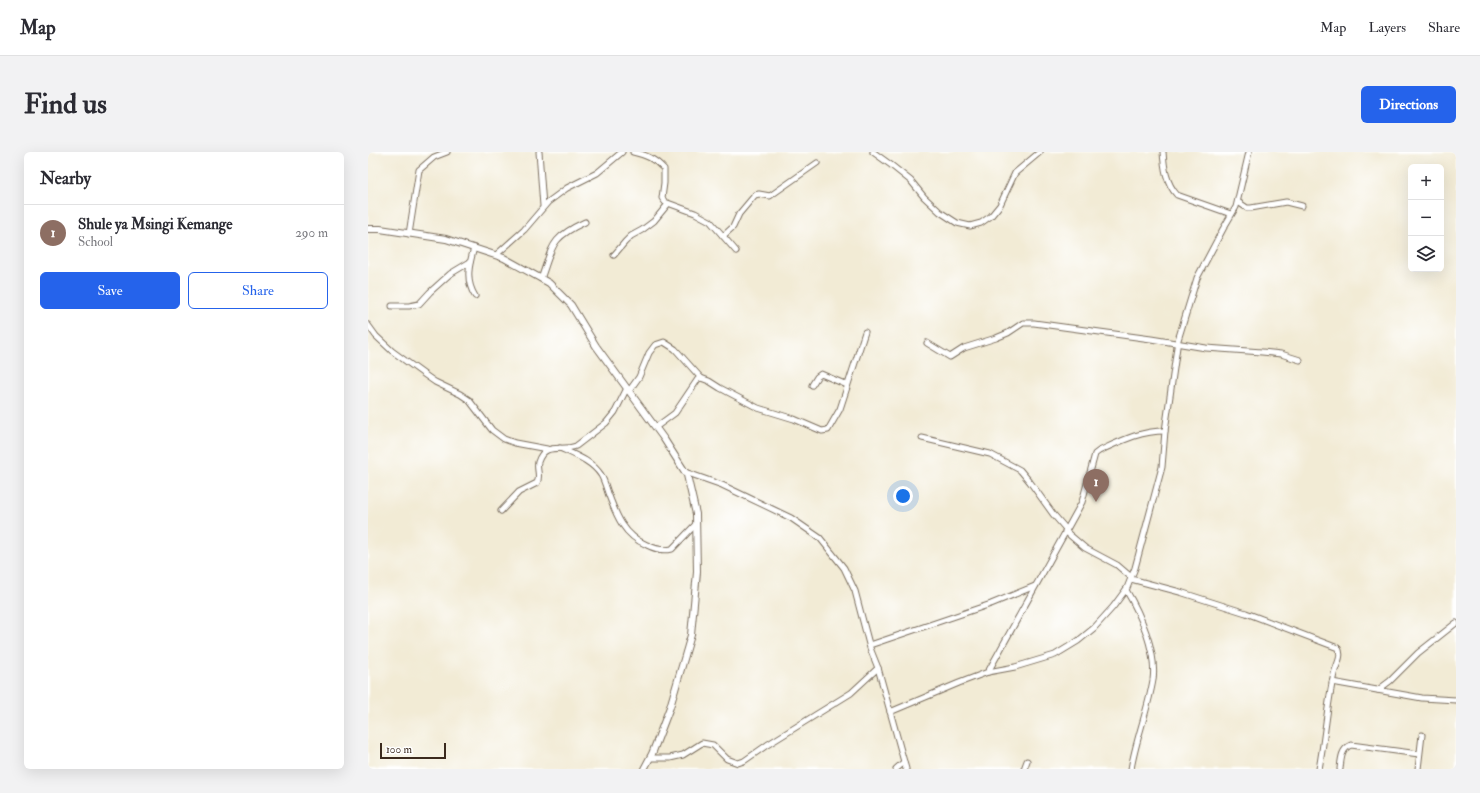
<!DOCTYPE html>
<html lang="en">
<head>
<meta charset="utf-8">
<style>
	:root { --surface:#fff; --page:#f2f2f3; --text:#2b2b33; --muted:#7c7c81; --line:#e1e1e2; --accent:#2563eb }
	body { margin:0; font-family:"IM FELL Double Pica",serif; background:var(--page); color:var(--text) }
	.controls { position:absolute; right:12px; top:12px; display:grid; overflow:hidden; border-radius:6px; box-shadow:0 4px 16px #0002 }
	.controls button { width:36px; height:36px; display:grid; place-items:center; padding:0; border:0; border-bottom:1px solid var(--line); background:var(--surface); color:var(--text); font:20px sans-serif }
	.scale { position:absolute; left:12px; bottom:10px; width:66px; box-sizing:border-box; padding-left:4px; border:2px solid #3b2a1e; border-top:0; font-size:11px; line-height:14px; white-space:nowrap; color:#3b2a1e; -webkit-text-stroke:3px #fff; paint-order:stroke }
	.you { position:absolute; left:535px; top:344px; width:14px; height:14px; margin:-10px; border:3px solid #fff; border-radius:50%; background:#1a73e8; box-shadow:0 0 0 6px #1a73e833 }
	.badge { display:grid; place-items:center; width:26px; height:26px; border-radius:50%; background:var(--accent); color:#fff; font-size:13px; font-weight:700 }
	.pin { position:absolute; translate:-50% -33px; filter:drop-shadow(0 1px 2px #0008) }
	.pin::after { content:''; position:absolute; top:21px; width:14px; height:12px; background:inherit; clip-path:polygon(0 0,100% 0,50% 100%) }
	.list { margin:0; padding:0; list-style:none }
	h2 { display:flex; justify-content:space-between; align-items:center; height:52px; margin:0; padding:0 16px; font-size:17px }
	h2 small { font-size:13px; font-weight:400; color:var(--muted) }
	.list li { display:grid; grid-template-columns:26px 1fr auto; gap:12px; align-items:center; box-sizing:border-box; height:56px; padding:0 16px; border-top:1px solid var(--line) }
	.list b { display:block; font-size:15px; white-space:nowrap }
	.list p { margin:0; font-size:13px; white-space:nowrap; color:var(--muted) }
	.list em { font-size:13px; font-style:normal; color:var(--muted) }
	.actions { display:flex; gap:8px; padding:12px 16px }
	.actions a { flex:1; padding:9px 0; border:1px solid var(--accent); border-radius:6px; text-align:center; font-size:14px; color:var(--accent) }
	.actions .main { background:var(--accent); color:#fff }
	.icon { flex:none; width:22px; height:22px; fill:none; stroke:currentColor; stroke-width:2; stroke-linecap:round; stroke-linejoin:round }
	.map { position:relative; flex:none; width:1088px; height:617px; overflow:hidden; border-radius:6px }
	header { display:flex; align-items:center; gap:24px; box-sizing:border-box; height:56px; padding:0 20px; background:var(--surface); border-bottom:1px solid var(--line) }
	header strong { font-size:19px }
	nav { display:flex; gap:22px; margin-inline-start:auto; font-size:14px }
	.intro { display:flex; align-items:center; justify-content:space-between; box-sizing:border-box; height:96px; padding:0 24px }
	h1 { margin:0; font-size:28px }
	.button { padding:10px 18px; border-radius:6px; background:var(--accent); color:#fff; font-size:14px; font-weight:700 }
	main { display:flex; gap:24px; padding:0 24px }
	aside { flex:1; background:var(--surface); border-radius:6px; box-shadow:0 4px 16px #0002 }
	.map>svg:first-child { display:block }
</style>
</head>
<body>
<header>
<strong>Map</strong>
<nav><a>Map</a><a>Layers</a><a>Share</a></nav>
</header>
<div class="intro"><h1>Find us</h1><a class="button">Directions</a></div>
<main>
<aside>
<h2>Nearby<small></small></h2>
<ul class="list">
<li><span class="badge" style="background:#8d6e63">1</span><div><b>Shule ya Msingi Kemange</b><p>School</p></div><em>290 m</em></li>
</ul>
<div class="actions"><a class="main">Save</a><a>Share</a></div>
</aside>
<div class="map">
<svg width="1088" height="617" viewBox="0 0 1088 617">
	<rect width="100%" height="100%" fill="#fff"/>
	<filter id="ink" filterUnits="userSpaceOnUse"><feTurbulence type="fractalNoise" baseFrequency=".025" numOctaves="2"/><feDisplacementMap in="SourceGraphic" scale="8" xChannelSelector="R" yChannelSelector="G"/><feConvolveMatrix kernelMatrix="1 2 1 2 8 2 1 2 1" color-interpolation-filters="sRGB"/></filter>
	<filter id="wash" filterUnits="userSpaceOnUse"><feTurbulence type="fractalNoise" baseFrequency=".012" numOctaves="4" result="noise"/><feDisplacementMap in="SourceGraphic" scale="16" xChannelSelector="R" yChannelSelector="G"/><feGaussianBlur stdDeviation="0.9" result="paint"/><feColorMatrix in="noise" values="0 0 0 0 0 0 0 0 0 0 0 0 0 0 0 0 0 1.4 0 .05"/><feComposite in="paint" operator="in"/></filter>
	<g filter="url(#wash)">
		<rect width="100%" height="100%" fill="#f2ebd5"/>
	</g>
	<g filter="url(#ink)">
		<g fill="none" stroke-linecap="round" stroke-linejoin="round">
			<defs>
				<g id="minor">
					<polyline points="171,0 175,54"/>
					<path d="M265 0C278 3 287 7 296 17V31L294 46 297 50 327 61 342 69 368 99"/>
					<polyline points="505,0 523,13 543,29 556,45 572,60 589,71 602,74 613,71 623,64 632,53 647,21 672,0"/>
					<path d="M795 0C796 15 798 31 809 43L863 62"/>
					<polyline points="870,50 879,56 883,56 918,50 934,54"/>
					<polyline points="41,82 51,18 66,5 79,0"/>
					<polyline points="355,84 365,75 371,62 387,43 391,42 402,44 449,11"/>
					<path d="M106 96C101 113 97 128 107 144"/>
					<polyline points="128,103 156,78 180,50 199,36 229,21 254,0"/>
					<polyline points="246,103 257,90 263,84 274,78 286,69 300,52"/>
					<path d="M173 127C185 94 182 86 217 70"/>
					<polyline points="24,154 41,154 51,152 62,140 82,122 102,110"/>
					<polyline points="0,173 8,184 24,199 57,223 67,230 92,242 101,248 124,278 136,287 147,291 179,297"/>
					<polyline points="559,191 582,205 596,196 628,186 640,181 655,171 666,171 783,187 838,196 894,200 913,202 932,208"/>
					<polyline points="444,233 449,225 453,222 479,233"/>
					<polyline points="261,239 271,225 281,201 287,193 296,190 307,197 333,226"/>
					<polyline points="288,275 307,261 330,227 333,226 341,229 352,236 390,256 426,267 454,279 460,278 472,257 497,180"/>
					<polyline points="554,286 622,302 652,318 662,330 685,362 698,377"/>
					<path d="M192 296C207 303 224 309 233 323 236 328 238 335 240 341 248 363 256 384 279 393 287 397 296 399 304 397L328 372"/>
					<polyline points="317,320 354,333 423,366 452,386 476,416 487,439 502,496 510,516 538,617"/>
					<path d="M133 359 151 340 169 331C173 324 168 317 170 310 177 289 193 300 208 294L238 271 247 260 259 236"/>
					<polyline points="697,379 717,396 749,413 763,425"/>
					<path d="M763 427 812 440 878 461 970 496C975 504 968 513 966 522 959 553 957 585 951 617"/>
					<path d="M758 438C772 461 789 500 785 528 780 558 768 587 763 617"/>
					<polyline points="502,493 623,452 667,434"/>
					<path d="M620 520 714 350 727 302 731 299C753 289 772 279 797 279"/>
					<polyline points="964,530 1054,546 1088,548"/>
					<polyline points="1010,538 1022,529 1050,501 1088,471"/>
					<polyline points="522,560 591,531 620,520 647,515 687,503 710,489 726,476 745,455 759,436 767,416 794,315 797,279 810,188 829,126 855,77 868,55 881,0"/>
					<polyline points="282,606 302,606 315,603 334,591 345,593 359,607 370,611 376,609 399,593 483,541 510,516"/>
					<polyline points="528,617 536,610"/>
					<polyline points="656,617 659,609"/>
					<path d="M972 617C973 608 973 597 983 593L1051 602"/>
					<polyline points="1050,617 1054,583"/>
				</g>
				<polyline id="major" points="0,77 12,77 78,87 136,106 181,131 203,153 228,194 296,287 319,323 328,362 329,420 323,483 302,555 284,602 276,617"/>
			</defs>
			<use href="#minor" stroke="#7b6e5e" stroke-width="7"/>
			<use href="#major" stroke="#7b6e5e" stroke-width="8"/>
			<use href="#minor" stroke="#fff" stroke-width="5"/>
			<use href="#major" stroke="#fff" stroke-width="6"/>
		</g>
	</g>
</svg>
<div class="controls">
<button>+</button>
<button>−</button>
<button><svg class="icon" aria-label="layers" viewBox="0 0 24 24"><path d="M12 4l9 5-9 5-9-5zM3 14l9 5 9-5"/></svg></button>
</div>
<div class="scale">100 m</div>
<div class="you"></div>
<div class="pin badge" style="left:728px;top:350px;background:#8d6e63">1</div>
</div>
</main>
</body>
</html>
